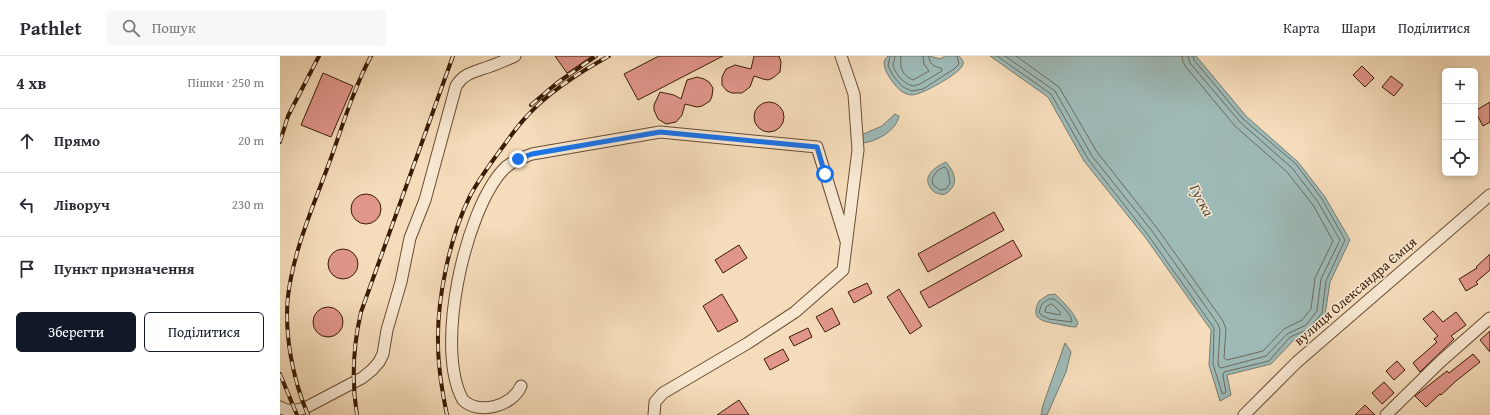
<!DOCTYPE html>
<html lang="uk">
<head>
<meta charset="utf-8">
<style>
	:root { --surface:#fff; --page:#f7f7f7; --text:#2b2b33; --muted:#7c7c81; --line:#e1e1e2; --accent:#111827 }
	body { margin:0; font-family:"Gentium Book Plus",serif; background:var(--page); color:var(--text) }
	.controls { position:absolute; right:12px; top:12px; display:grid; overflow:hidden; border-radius:6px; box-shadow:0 2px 6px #0003 }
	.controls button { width:36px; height:36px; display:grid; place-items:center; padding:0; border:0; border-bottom:1px solid var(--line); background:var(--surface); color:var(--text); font:20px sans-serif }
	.stop { position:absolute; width:12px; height:12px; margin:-9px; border:3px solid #1a73e8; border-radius:50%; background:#fff }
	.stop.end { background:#1a73e8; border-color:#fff; box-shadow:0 1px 4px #0008 }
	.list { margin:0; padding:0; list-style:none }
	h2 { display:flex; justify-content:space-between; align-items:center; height:52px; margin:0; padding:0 16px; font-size:17px }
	h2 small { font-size:13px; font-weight:400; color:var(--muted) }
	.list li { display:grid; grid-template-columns:26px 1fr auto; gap:12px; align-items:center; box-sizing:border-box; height:64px; padding:0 16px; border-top:1px solid var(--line) }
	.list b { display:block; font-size:15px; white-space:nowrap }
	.list em { font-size:13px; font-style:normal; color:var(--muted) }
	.actions { display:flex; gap:8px; padding:12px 16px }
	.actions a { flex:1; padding:9px 0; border:1px solid var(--accent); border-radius:6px; text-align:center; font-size:14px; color:var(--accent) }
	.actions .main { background:var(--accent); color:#fff }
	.icon { flex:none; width:22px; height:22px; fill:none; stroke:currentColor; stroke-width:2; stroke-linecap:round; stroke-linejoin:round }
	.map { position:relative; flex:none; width:1210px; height:359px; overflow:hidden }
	header { display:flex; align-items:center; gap:24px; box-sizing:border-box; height:56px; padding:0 20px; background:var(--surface); border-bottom:1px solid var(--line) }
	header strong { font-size:19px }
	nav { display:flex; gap:22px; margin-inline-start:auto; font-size:14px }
	.search { width:280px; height:36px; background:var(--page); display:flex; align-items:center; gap:10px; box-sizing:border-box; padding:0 14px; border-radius:6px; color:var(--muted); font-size:15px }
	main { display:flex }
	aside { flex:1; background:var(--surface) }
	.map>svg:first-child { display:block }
</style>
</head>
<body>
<header>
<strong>Pathlet</strong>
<div class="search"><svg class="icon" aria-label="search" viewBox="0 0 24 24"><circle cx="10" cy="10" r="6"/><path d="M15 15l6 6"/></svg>Пошук</div>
<nav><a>Карта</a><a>Шари</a><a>Поділитися</a></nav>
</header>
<main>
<aside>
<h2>4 хв<small>Пішки · 250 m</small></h2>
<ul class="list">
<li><svg class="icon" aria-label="ahead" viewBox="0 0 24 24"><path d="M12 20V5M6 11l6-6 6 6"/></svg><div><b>Прямо</b></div><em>20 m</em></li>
<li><svg class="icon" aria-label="left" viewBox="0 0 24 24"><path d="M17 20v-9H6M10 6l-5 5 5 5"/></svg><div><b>Ліворуч</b></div><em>230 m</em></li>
<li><svg class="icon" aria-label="arrive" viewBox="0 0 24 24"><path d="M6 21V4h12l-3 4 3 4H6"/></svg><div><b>Пункт призначення</b></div></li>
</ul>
<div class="actions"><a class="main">Зберегти</a><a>Поділитися</a></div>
</aside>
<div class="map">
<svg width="1210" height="359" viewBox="0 0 1210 359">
	<rect width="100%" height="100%" fill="#f5dcba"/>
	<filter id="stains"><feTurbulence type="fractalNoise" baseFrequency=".005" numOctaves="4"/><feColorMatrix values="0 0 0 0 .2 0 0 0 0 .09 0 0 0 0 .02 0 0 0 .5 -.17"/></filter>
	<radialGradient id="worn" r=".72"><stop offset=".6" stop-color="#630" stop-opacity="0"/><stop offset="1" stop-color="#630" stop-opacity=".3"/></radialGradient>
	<g fill="#9ebab7" stroke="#767b6f">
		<path d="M608 0H650L660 3 665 0H679C681 2 684 5 683 8 683 16 640 40 631 39 620 38 612 26 607 17 604 11 602 5 608 0Z"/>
		<polygon points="710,0 916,0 966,60 1018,106 1045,141 1070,184 1050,226 1045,259 1031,276 1013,285 991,308 947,319 951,339 940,345 929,309 931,274 865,181 804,105 768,41"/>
		<path d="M615 58 619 60C616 75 596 86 582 87L579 80 602 70Z"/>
		<path d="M666 106C673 114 680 127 668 136 666 138 663 139 660 138 655 137 652 135 650 131 642 119 657 110 666 106Z"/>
		<path d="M775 238C784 247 793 255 798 267L796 271C790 271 783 269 777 268 761 265 750 263 759 245L768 239Z"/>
		<polygon points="785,287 791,296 786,316 767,359 761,359 763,349"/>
	</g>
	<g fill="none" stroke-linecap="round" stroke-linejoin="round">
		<g stroke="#6c6b5e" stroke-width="1">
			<polyline points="610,0 608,10 614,21 623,31 632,35 643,33 674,13 679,8 677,0"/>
			<path d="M615 0C615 3 613 7 613 9 615 18 624 28 633 30L640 28 662 15 661 12C654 11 649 8 649 0"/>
			<path d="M621 0C620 12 621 18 633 24L649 15 644 8 643 0"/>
			<polyline points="717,0 771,38 808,103 868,179 934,272 933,308 942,337 944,338 946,336 943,320 944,316 989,305 1010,281 1029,273 1042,257 1046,225 1065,184 1042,143 1016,108 963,63 914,4 913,0"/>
			<polyline points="725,0 775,35 812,100 872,175 938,268 940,274 938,307 939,311 941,312 986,300 1007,278 1026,269 1037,255 1041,223 1060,184 1038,146 1012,112 960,66 910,7 908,0"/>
			<polyline points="736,0 779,31 817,96 877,172 943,265 946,273 944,302 947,304 983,295 1004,273 1022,264 1031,253 1035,222 1053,185 1033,149 1007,116 955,70 906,11 903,6 902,0"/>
			<polygon points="665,111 668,115 670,127 666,133 660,134 653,129 652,123 657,115"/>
			<path d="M769 243H774C780 248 792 258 792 266L769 263 761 259 759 256 762 248Z"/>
			<polygon points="772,248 780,256 780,259 765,256 766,251"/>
		</g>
	</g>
	<g fill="#e1968b" stroke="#3a1c04">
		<polygon points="275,0 312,0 287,17"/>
		<polygon points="379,0 443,0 358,44 344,18"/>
		<polygon points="474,0 499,0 501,6 500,16 493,22 488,24 483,23 474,20 470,31 462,37 452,37 447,35 442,29 442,21 446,13 455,9 471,13"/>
		<polygon points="1082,10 1094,22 1085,31 1073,19"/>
		<polygon points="43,17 73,30 51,81 21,69"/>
		<polygon points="1111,20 1123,29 1114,40 1102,31"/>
		<polygon points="417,21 424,23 429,26 433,32 432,40 430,45 422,50 417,51 405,48 402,59 396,66 386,68 378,63 374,54 374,49 380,36 394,39 401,43 407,24"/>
		<polygon points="1210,46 1210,66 1203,70 1195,55"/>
		<circle cx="489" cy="61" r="15"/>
		<circle cx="86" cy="153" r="15"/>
		<polygon points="714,156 724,174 648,216 638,198"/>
		<polygon points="733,184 742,200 649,252 640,236"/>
		<polygon points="459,189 467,202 443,217 435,204"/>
		<circle cx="63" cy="208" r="15"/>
		<polygon points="1210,198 1210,214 1196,226 1198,228 1186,235 1179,223 1197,212 1196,211"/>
		<polygon points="587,227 592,237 574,247 568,236"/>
		<polygon points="619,233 642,270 630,278 607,241"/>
		<polygon points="442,238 458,265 438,276 423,250"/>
		<circle cx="48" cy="266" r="15"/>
		<polygon points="552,252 560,268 545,276 536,261"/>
		<polygon points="1153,255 1163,266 1176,256 1186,269 1171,280 1174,283 1140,316 1133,307 1157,286 1154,283 1158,280 1143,263"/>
		<polygon points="528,272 532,281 514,290 509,281"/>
		<polygon points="1210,275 1210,296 1200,284"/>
		<polygon points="503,293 509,304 490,314 484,303"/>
		<polygon points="1193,298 1200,306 1176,325 1161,339 1160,338 1146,351 1135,340 1167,315 1169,317"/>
		<polygon points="1117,305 1125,314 1114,324 1106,315"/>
		<polygon points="1104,326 1114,337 1102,348 1092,337"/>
		<polygon points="459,344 469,359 437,359"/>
		<polygon points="1085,349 1095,359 1075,359"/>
	</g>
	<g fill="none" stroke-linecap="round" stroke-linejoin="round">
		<defs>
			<g id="minor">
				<path d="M241 330C232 351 198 359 183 344 154 293 185 155 223 114 231 105 242 102 252 98L380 76 537 91 566 185"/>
				<path d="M0 351C8 357 16 354 25 352L82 322 92 314 99 306 103 298 107 274 121 226 130 182 145 144 176 30C184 17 194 16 208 11 217 8 226 4 235 0"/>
				<polyline points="374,359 375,346 383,337 468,287 515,256 563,214 578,94 574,38 561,0"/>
				<polyline points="964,359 1017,306 1210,139"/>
				<polyline points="1106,359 1160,306 1210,262"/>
			</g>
		</defs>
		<use href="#minor" stroke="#694c32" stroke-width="13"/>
		<use href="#minor" stroke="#f8e8d2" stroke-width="11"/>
		<defs>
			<g id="rail">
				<polyline points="251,49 277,27 316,0"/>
				<polyline points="0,86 8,60 39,0"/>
				<polyline points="0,318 17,359"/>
				<path d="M28 359C13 324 4 278 8 240 14 192 35 146 51 102 63 68 74 32 91 0"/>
				<path d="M77 359C71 323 73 291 81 256L173 0"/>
				<path d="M167 359C162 335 158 311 158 287 157 242 170 180 190 140 199 123 210 108 222 92 230 81 238 69 248 59 270 35 300 16 329 0"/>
			</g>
		</defs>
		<use href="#rail" stroke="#3a1c04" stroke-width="4"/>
		<use href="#rail" stroke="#f8e8d2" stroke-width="2.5" stroke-dasharray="8" stroke-linecap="butt"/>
	</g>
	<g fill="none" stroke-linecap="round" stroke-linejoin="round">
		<polyline stroke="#1a73e8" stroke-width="5" points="238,103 252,98 380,76 537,91 545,118"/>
	</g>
	<g text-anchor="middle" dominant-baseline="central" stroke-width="3" stroke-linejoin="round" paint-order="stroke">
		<g font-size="14" fill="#3a1c04" stroke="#f8e8d2">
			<text transform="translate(1075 235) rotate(-41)">вулиця Олександра Ємця</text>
		</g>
		<g font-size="15" font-style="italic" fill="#584b3a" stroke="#f8e8d2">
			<text transform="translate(922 144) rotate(62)">Гуска</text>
		</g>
	</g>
	<rect width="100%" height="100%" filter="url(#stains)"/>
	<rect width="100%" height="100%" fill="url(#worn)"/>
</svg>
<div class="controls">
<button>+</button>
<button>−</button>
<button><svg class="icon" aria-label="locate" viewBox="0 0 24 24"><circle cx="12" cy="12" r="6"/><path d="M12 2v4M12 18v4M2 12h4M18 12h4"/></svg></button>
</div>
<div class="stop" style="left:545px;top:118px"></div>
<div class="stop end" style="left:238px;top:103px"></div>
</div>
</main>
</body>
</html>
